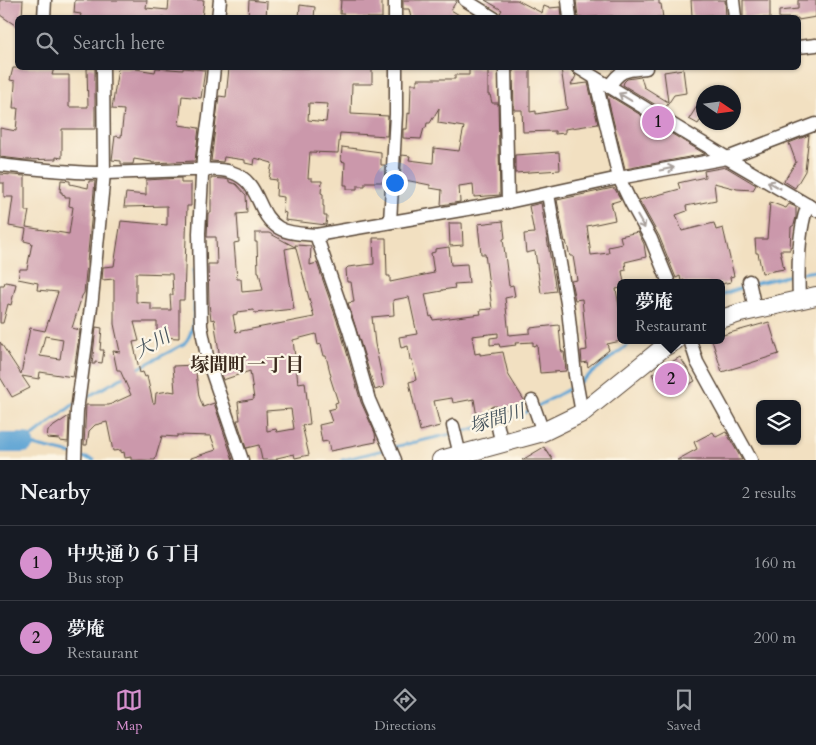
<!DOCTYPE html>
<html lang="en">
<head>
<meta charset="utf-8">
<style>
	:root { --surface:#171b24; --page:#20242c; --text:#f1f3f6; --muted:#9ea1a6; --line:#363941; --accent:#d690ce }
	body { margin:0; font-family:Cardo,"Noto Serif JP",serif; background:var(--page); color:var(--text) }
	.controls { position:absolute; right:15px; bottom:15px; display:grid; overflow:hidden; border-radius:8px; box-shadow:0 1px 4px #0004 }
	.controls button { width:45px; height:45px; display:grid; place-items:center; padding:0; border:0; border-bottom:1px solid var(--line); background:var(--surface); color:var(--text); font:25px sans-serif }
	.compass { position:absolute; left:696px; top:85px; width:45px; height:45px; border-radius:50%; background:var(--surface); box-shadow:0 1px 4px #0004; rotate:103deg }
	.you { position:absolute; left:394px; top:182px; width:18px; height:18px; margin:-12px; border:4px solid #fff; border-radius:50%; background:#1a73e8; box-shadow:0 0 0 8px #1a73e833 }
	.badge { display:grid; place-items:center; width:32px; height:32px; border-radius:50%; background:var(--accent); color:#111; font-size:16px; font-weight:700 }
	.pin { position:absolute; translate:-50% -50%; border:2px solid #fff; box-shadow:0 1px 5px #0006 }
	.popup { position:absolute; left:617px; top:279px; width:108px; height:65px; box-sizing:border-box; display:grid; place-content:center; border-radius:8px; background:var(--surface); filter:drop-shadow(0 1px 4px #0005); font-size:16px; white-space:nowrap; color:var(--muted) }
	.popup b { font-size:19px; color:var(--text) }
	.popup::after { content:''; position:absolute; left:50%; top:100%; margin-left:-10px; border:10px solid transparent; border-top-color:var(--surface) }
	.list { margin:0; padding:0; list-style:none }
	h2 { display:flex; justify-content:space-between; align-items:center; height:65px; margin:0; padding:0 20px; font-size:21px }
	h2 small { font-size:16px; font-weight:400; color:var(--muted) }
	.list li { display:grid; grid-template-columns:32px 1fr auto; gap:15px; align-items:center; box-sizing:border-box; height:75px; padding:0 20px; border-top:1px solid var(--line) }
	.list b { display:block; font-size:19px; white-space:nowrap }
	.list p { margin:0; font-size:16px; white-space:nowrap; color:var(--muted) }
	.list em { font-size:16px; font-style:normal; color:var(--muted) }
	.icon { flex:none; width:28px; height:28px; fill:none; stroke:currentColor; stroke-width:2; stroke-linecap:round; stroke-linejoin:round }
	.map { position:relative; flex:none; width:816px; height:460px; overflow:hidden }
	.search { position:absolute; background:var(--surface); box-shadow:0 1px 4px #0004; left:15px; right:15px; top:15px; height:55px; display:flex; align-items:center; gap:12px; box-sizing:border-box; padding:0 18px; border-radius:8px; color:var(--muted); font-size:19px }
	.sheet { height:215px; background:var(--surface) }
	nav { display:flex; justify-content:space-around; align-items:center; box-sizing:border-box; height:70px; border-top:1px solid var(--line); background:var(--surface); font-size:14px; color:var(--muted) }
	nav a { display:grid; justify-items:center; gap:2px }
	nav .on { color:var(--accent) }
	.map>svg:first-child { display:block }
</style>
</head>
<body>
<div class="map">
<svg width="816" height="460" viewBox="0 0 816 460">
	<rect width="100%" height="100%" fill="#fcf5e5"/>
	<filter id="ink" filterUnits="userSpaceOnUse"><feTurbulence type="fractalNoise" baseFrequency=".02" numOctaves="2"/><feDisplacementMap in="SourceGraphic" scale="10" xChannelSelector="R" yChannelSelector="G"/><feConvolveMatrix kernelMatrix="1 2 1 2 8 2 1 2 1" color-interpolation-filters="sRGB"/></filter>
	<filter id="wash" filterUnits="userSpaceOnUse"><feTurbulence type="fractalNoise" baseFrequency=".0096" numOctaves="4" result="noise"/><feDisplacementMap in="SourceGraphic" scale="20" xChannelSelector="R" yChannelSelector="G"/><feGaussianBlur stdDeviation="1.12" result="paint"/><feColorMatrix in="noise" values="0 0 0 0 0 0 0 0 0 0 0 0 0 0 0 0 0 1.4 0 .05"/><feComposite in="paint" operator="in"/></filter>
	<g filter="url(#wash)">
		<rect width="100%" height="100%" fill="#f2e0c1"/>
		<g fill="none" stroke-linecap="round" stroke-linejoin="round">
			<g stroke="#5fa4d4" stroke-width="3">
				<polyline points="802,273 816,271"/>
				<polyline points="753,284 796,274"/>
				<polyline points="721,295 747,286"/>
				<path d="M137 369 184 344C199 328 193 290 194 269"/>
				<polyline points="579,383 634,340"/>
				<polyline points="82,400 125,376"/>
				<polyline points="538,406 574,386"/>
				<polyline points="501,421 520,415 532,409"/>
				<polyline points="457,433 495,423"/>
				<polyline points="24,443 74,404"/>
				<polyline points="24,443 72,454"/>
				<polyline points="394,447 451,434"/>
				<polyline points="78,456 94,460"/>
				<polyline points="342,460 388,449"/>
			</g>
			<polyline stroke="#5fa4d4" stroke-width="20" points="0,443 24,443"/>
		</g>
		<g id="blocks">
			<g fill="#cb98ab" fill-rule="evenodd">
				<polygon points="0,0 23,0 22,18 18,18 18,27 0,15"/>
				<polygon points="75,0 147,0 146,8 168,10 169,0 204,0 202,18 80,18 81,14 74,13"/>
				<polygon points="249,0 267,2 266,18 248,18"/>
				<polygon points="341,0 382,0 382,18 344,18 344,14 340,14"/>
				<polygon points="403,0 457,0 451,10 464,18 411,18 409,9 403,9"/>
				<polygon points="485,0 517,0 542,13 544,6 549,8 561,7 562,18 508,18 500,13 502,10"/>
				<polygon points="576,0 659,0 659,4 661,4 663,18 613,18 613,16 578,18"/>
				<polygon points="691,0 725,0 726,18 713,18 712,15 692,16"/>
				<rect x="743" y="0" width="27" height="18"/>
				<polygon points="798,0 816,0 816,17 798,20 798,18 779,18 779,11 798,9"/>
				<polygon points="300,5 315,7 314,18 299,18"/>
				<polygon points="13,68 54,68 52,75 69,75 69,107 88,107 87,68 95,68 95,129 62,129 62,158 56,157 56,159 25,160 0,157 0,128 16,131 18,108 13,108 15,85 15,81 10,80"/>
				<polygon points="118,68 137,68 136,69 155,72 156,68 183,70 183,68 205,70 201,98 182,96 179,125 199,128 195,161 152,163 152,162 134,159 133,164 121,164 121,161 112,160 115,136 121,137 124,110 112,109"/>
				<path d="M229 68H372V84H352L351 114 388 116 387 136 340 133 338 153 310 152 308 178H312V181H322L321 193 323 194V206H324V216H327L326 225 285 220 286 213 283 212 284 197 276 196 277 180 269 179 272 163 255 158 254 165 245 163V160L224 157 223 162 211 161 219 96 226 97ZM309 103 328 104 326 122 308 120Z"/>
				<polygon points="469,68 488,68 488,95 490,95 492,103 498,103 500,195 474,197 473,184 459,186 460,202 441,205 442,190 430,188 430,185 400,179 402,155 410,156 409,160 433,163 434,148 459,151 464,127 438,123 439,108 430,123 427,123 426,128 424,128 421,139 403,138 403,129 407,129 408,113 410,114 411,84 417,84 417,79 455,79 455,75 469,75"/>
				<polygon points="513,68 530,68 530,112 536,111 536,114 567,109 561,68 571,68 572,72 576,76 571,85 588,83 598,124 565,129 565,133 555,134 555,131 523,132 522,110 514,110"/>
				<polygon points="683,69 686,93 674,95 664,110 623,85 624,82 627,79 641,77 644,87 668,102 664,72"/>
				<polygon points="607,95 608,95 705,154 625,169"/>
				<polygon points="704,95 704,115 698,124 689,119"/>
				<polygon points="809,135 805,171 795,188 784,181 796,162 789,143"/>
				<polygon points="342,147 381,152 381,165 385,165 384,182 365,182 365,186 357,186 357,189 347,189 347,185 344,185 345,162 341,161"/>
				<polygon points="559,152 560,170 515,173 515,155"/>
				<polygon points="726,167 756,185 753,190 737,189 714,183 716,200 686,206 687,211 676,215 682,231 714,223 716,230 723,228 734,276 730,277 731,282 721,284 721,283 684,283 684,280 681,281 680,276 676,278 659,236 639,200 680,189 678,183 705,177 704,171"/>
				<path d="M0 174 25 176V211H29L26 227 69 234 73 207 69 206 70 197H65V195L62 194V192H60L61 180 70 181V184L88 188 89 181H95L84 293 82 296 72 328 80 330 73 377 40 372 39 379 22 376 30 388 12 397 0 377V342L21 374 30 328 45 331 58 292 37 290 38 283 18 279 20 269H27L32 243 24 241 26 229 9 226 13 197H4V183H0ZM45 336 63 339 60 359 40 356Z"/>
				<path d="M181 178V183H191V206H187L184 300H179V338L157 337V322H134L139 341 133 342 140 373 143 372 145 377 147 376 153 403H155L156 393 169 391 175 392 173 366 195 365 199 396 203 407 214 403 233 460H191V458L216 450 211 436 177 435V437L162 436 155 460H131V457L125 458 124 452 121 453V450L113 451 107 422 95 425 89 431 87 445H84L86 405H109L131 395 120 370H117L113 351 120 352 114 324V279L102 280 103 267 114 266 121 221 167 225V206L124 207 126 193 146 195V180ZM136 273 172 274 173 295H170L171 310H151V303L136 302Z"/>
				<path d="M211 178 225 179 229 180V182L236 184 246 195 247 213 237 214 239 242 234 243 237 279H241L242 292 263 290 259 272H258L257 242H255V233H269L295 247 285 249 294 309 255 313 254 310 237 312V314L233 315 236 332 314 317 295 245 311 246 310 265 317 263 341 332 361 402 375 433 376 442 330 451 328 441 322 442 319 425 332 422 328 410 336 408 335 403 338 402 330 377 331 376 326 356H324L321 344 318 345 316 334 293 340 298 383 305 382 310 424 302 425 309 455 295 458 294 454 277 458V460H262L259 445 246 448 237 420H240L238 402 254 399 250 371 223 380 218 365H221L214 319 211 320 209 304 208 264H217L216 237H207L208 213H211ZM291 409 294 429 277 432 276 429 267 431 266 411Z"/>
				<polygon points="613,188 615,189 621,200 611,203 615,220 587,226 591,255 609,253 608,247 622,244 620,236 638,232 644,244 646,257 625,262 626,270 622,271 624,283 621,283 621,288 616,289 621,317 621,341 607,344 609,350 588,367 587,362 582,363 581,351 587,350 582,299 575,300 571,281 577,280 573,256 570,256 566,241 565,242 557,200"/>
				<polygon points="770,202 786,208 789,204 796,207 796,217 794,225 791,227 790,250 780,250 784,269 762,273 758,253 756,253 755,239 767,239"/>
				<polygon points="541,203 556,291 541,293 535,251 526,253 524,234 534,233 529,206"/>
				<polygon points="503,221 505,238 503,239 509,286 513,285 515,296 505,298 509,335 530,333 530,328 559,325 561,349 562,352 564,352 566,371 540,373 537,345 533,346 533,342 515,343 516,345 500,347 499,344 490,345 490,338 498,337 498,333 472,336 475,354 480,353 480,355 503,352 508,374 524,400 524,404 504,410 503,407 493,406 486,410 487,415 477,417 474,399 453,403 452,398 434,401 440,426 420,431 409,382 416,380 412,360 410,360 408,346 401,348 399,337 417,334 409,297 393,300 394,315 372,317 375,344 384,387 375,390 348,303 354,302 351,282 347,282 346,269 348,267 374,264 373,238 386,238 387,276 390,276 390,282 434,273 431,253 435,252 435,249 449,247 451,265 467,264 469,283 454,284 455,288 442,290 442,291 425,294 430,317 432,316 433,320 481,314 480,310 492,309 485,254 481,254 478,224"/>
				<polygon points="449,223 462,223 463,245 450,246"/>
				<polygon points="5,282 16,284 11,305 8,304 3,323 0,323 0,285 4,285"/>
				<polygon points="769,322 779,354 722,372 712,340 721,340 721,336 726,334"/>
				<polygon points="96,327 102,328 100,350 104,350 102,363 95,362 95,364 92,364"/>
				<polygon points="680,357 695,381 672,394 669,390 664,393 652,374"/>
				<polygon points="69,416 68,442 60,441 60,439 47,438 48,430"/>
				<polygon points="713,432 716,437 726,432 742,460 677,460 697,449 694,442"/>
				<polygon points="544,447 553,460 522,460"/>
			</g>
		</g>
	</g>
	<g filter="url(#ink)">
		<use href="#blocks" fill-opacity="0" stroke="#564536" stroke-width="1"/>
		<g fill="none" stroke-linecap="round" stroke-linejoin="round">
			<defs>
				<g id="street">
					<polyline points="395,0 395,18"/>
					<polyline points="465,0 494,18"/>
					<polyline points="568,0 570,18"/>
					<polyline points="733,0 735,18"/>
					<polyline points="44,18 45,0"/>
					<polyline points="218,18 220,0"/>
					<polyline points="798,47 816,45"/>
					<polyline points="214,68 209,116 203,158 199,233 201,326 208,361 242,460"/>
					<polyline points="505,68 508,202"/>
					<polyline points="579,68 727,158 816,210"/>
					<polyline points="595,78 619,178 630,201 651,239 669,283"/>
					<path d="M609 87C620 69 626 70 646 68"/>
					<path d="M0 165C36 169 70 173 106 173 134 172 162 171 190 170 203 170 219 168 231 172 262 182 255 214 279 228 289 234 305 234 316 235L508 202 619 178 727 158 816 124"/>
					<polyline points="548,194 568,309 575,375 582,413"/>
					<polyline points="390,222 396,114 396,68"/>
					<polyline points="316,235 349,330 369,400 395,460"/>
					<polyline points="749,281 755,309"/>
					<path d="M799 299C798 273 798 229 808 205"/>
					<polyline points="690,340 697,362 751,460"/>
					<polyline points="532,401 543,432"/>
					<polyline points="495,414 502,445"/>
					<polyline points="453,426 460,455"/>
					<polyline points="75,460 77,411 92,299 104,173 103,68"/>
				</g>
				<g id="secondary">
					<polyline points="721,319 740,313 816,296"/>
					<polyline points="441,460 543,432 582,413 664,347 676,340"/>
				</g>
			</defs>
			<use href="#street" stroke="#564536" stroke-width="15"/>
			<use href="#secondary" stroke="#564536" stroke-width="20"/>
			<use href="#street" stroke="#fff" stroke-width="12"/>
			<use href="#secondary" stroke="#fff" stroke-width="18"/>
		</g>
		<defs><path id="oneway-shaft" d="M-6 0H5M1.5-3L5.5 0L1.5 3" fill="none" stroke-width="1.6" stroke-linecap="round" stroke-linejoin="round" transform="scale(1.25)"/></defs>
		<g stroke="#a79f9a">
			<use href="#oneway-shaft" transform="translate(625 97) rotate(-149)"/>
			<use href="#oneway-shaft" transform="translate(667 169) rotate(-11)"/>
			<use href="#oneway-shaft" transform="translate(774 185) rotate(-150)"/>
			<use href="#oneway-shaft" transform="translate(641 222) rotate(60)"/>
		</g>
	</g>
	<g text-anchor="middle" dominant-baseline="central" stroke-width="4.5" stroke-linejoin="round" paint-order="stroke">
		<g font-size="19" font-style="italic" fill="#48555e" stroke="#fcf5e5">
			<text transform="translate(152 344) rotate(-29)">大川</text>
			<text transform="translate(497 419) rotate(-17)">塚間川</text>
		</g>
		<g font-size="19" font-weight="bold" fill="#3b2a1e" stroke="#fcf5e5">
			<text x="247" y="365">塚間町一丁目</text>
		</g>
	</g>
</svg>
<div class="controls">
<button><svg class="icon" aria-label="layers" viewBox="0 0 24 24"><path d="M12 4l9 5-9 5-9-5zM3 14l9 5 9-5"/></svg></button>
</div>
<svg class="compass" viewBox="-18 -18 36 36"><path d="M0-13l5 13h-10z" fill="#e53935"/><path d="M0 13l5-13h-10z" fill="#9ea1a6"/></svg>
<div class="you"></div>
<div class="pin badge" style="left:658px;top:122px">1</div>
<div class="pin badge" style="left:671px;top:379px">2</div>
<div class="popup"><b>夢庵</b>Restaurant</div>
<div class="search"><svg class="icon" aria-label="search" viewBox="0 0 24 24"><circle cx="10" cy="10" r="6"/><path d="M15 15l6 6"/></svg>Search here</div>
</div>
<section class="sheet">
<h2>Nearby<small>2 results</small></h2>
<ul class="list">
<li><span class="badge">1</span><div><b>中央通り６丁目</b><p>Bus stop</p></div><em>160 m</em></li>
<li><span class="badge">2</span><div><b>夢庵</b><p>Restaurant</p></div><em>200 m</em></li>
</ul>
</section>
<nav>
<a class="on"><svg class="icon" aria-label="map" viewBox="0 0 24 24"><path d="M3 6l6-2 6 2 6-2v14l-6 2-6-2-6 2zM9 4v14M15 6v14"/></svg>Map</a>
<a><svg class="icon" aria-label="directions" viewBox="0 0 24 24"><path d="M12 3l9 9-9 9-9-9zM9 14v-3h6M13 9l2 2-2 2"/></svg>Directions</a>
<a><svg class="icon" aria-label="saved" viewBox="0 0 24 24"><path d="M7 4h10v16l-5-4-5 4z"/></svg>Saved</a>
</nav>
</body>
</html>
